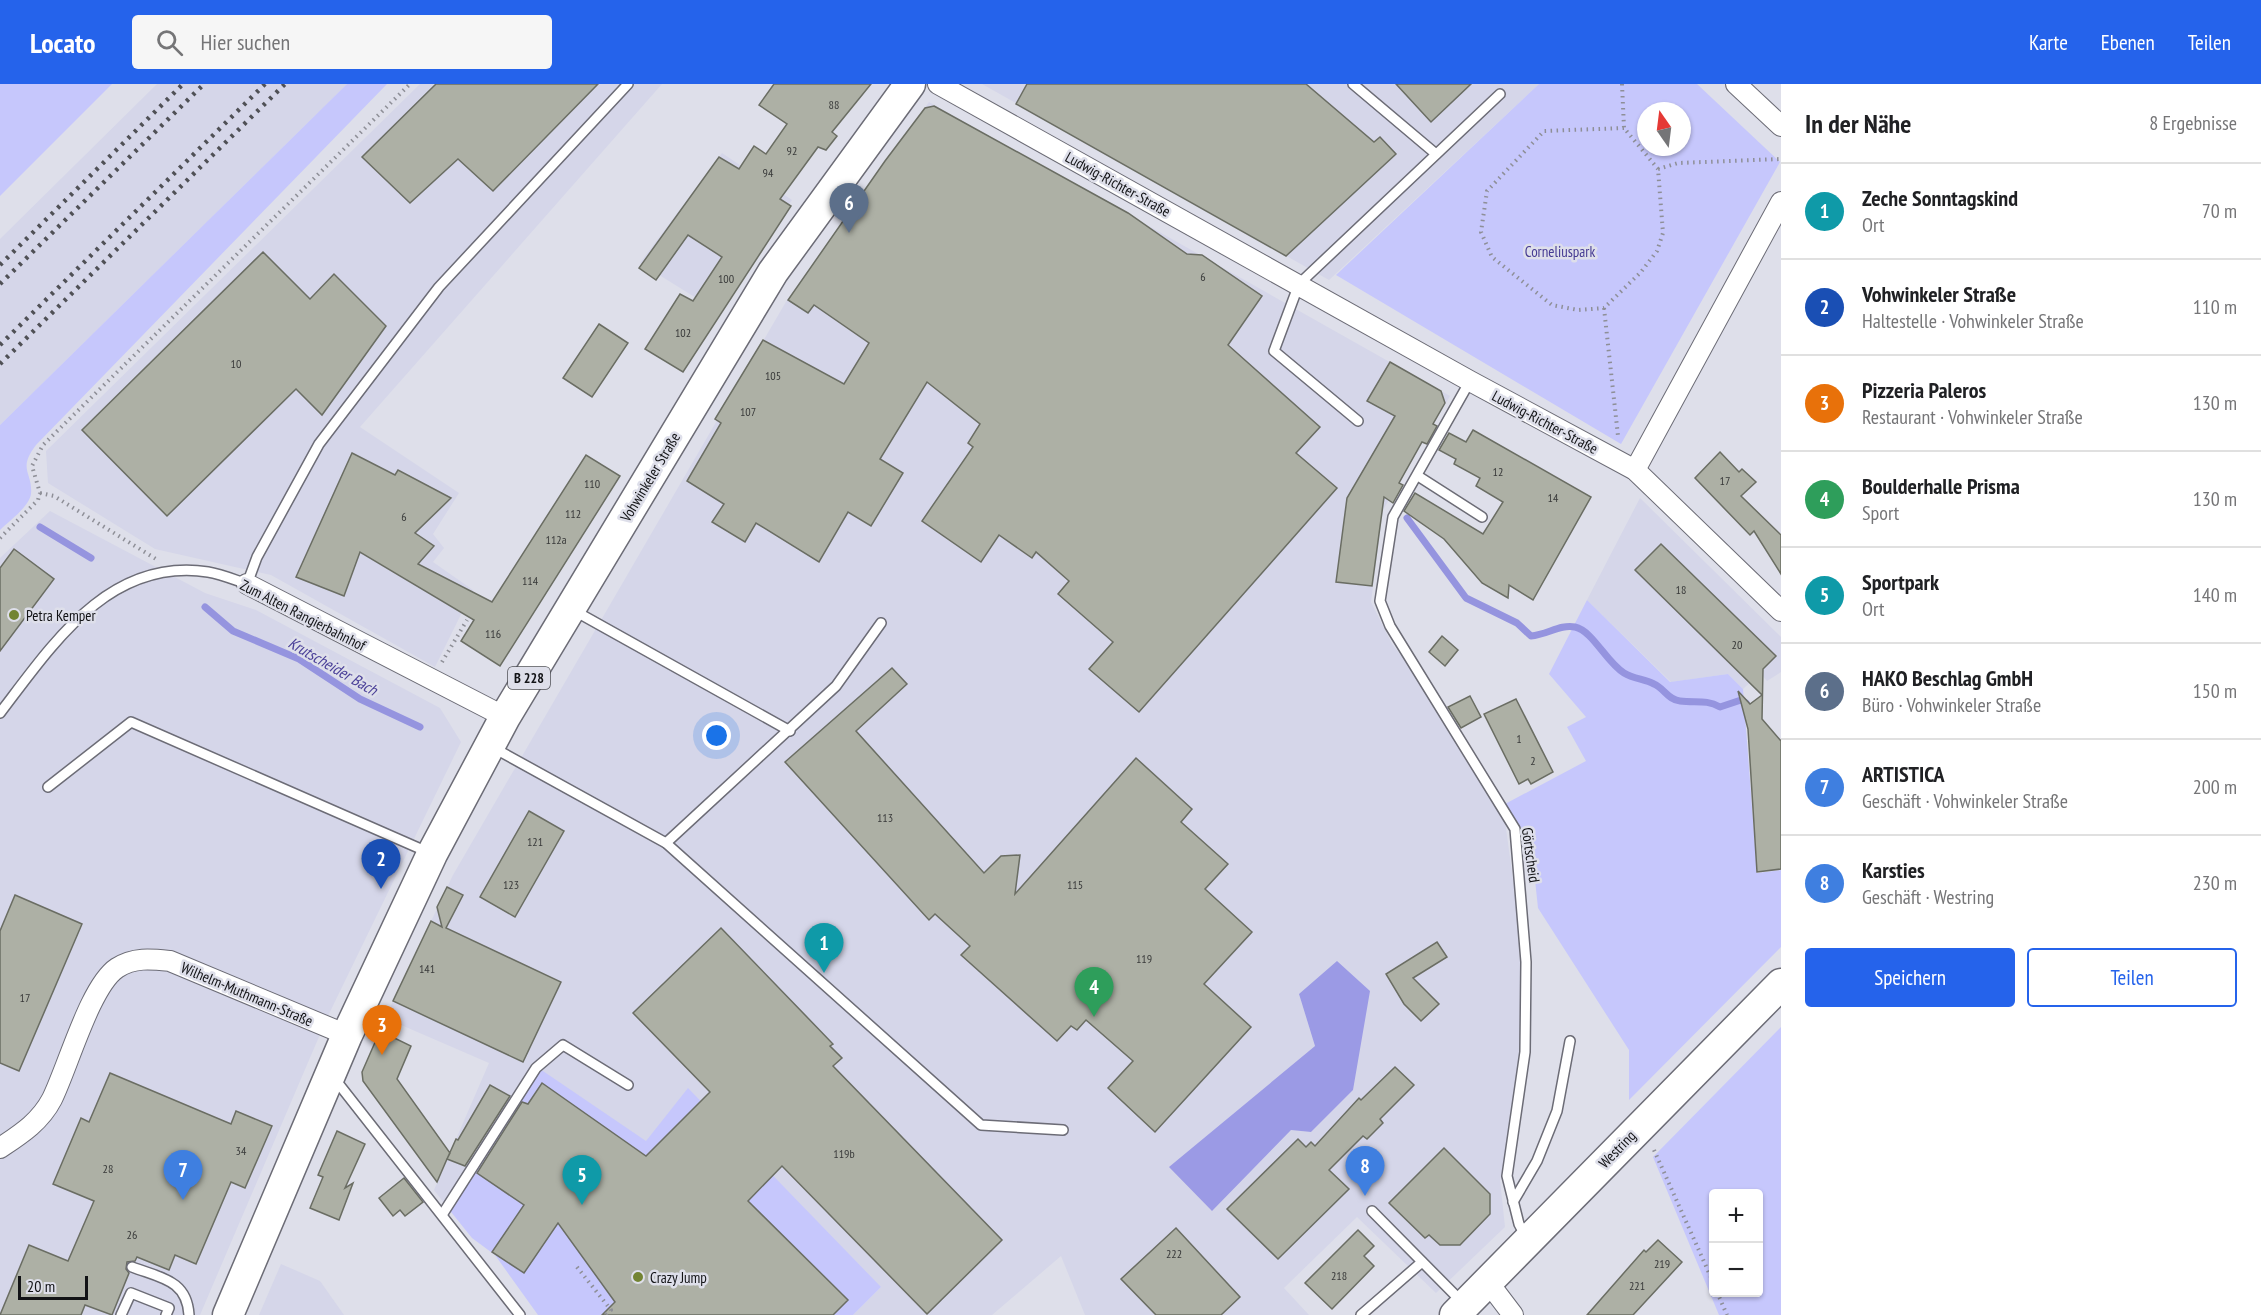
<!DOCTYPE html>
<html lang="de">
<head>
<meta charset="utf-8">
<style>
	:root { --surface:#fff; --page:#f6f6f6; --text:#202124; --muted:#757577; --line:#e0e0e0; --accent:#2563eb }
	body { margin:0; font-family:"PT Sans Narrow",sans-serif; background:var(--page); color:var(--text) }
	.controls { position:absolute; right:18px; bottom:18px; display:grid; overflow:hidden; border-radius:6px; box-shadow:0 2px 4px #0004 }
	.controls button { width:54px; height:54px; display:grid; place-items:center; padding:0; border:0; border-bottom:2px solid var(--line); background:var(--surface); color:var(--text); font:30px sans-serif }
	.compass { position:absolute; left:1637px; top:18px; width:54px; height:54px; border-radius:50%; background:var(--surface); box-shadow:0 2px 4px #0004; rotate:346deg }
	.scale { position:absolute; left:18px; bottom:15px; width:70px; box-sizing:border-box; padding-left:6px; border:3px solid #121316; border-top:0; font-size:16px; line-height:21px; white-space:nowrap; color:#121316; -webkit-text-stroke:4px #dedfea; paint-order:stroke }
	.you { position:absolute; left:717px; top:652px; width:21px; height:21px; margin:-15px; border:4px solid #fff; border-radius:50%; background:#1a73e8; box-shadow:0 0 0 9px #1a73e833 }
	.badge { display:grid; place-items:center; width:39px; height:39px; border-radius:50%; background:var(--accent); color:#fff; font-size:20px; font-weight:700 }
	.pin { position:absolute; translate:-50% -50px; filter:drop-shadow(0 2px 3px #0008) }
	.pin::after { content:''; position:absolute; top:32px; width:21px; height:18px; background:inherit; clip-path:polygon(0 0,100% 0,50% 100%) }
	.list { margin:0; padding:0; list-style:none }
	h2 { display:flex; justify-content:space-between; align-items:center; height:78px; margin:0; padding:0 24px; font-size:26px }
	h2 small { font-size:20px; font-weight:400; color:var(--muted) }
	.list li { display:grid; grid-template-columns:39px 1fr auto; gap:18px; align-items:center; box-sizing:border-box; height:96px; padding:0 24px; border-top:2px solid var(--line) }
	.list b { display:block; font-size:22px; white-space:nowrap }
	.list p { margin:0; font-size:20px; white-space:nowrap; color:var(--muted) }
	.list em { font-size:20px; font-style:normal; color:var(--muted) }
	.actions { display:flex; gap:12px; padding:18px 24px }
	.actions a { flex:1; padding:14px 0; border:2px solid var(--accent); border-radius:6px; text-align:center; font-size:21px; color:var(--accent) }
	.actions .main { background:var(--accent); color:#fff }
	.icon { flex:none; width:33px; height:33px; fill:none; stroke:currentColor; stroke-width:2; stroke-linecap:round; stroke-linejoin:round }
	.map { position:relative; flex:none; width:1781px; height:1231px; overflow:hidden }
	header { display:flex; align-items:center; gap:36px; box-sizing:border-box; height:84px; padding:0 30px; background:var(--accent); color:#fff }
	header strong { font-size:28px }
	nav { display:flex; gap:33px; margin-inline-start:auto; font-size:21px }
	.search { width:420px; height:54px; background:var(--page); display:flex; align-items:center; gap:15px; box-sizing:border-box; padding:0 21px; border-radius:6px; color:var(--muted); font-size:22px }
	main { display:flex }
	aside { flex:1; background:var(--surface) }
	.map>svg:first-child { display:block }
</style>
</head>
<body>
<header>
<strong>Locato</strong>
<div class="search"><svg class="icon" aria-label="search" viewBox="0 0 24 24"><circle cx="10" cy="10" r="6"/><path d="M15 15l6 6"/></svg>Hier suchen</div>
<nav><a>Karte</a><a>Ebenen</a><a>Teilen</a></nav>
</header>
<main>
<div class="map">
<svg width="1781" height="1231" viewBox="0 0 1781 1231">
	<rect width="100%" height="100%" fill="#dedfea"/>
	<g fill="#d5d6e9" fill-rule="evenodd">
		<polygon points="157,0 347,0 0,341 0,155"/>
		<polygon points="420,0 662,0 360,343 459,409 433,450 444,464 433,478 473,506 435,583 271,491 155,465 48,399 46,367"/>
		<polygon points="982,0 1539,0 1329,196"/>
		<path d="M929 18 1450 312 1383 426 1371 518 1392 560 1417 592 1505 737 1517 825 1525 963 1519 1013 1500 1096 1505 1143 1436 1209 1357 1133 1284 1204 1309 1231H1085L1061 1172 992 1231H853L881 1203 646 1057 447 1123 434 1106 489 979 385 934 453 791 787 216ZM1299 910 1353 1006 1311 1048 1291 1046 1170 1083 1315 962Z"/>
		<polygon points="722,69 792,116 717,227 640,179"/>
		<polygon points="1640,414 1781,553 1781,588 1767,597 1760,589 1743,605 1728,590 1671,598 1587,516"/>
		<polygon points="50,427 205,509 256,526 440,624 461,658 327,934 200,1231 0,1231 0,474"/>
		<polygon points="281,1180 320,1197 344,1231 259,1231"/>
	</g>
	<g fill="#c6c7fc" fill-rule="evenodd">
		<polygon points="0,0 112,0 0,112"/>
		<path d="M347 0H387L36 361C17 386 33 388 31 410 29 423 9 437 0 446V341Z"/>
		<path d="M1539 0H1697L1780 78 1621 360 1336 191ZM1646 27H1682V63H1646Z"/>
		<polygon points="1587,516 1670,598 1728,590 1743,605 1757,789 1781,786 1781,863 1629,1016 1629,966 1538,824 1533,777 1525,749 1505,720 1586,677 1567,643 1586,633 1549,590"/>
		<path d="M1781 943V1231H1719L1653 1073ZM1714 1110H1758V1208H1714Z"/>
		<polygon points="540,985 646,1057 688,1004 881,1203 853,1231 538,1231 495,1171 472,1154 447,1123"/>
	</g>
	<polygon fill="#9b9ae5" points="1337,877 1370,907 1353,1006 1311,1048 1291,1046 1212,1127 1169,1083 1315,962 1299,910"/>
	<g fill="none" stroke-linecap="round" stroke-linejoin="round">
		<g stroke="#9594df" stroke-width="7">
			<path d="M1407 434 1466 514 1517 539 1531 552C1547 551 1560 540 1575 543 1593 547 1606 578 1624 589 1634 595 1644 595 1654 600 1664 604 1668 616 1680 617 1696 619 1706 615 1720 623L1741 616 1746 619"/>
			<polyline points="40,443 91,474"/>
			<polyline points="205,523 233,547 299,575 360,615 420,643"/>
		</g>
	</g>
	<g fill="#adb0a5" stroke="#6a6d63" stroke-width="1.5">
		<polygon points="436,0 598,0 493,107 458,75 410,119 362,73"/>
		<polygon points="774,0 871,0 832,48 837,52 826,66 818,63 780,115 791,122 683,288 645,265 680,210 693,217 722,173 688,151 656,196 639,184 719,73 739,85 754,62 766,70 787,40 759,21"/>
		<polygon points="1027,0 1306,0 1374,58 1380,53 1396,70 1286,172 1016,20"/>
		<polygon points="1396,0 1471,0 1431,38"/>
		<polygon points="934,22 1128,129 1187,170 1202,171 1262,212 1228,261 1320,343 1296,369 1337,404 1139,628 1089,585 1113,558 1058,510 1069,497 1036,468 1032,474 999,451 981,478 922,437 973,363 968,359 980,340 927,298 880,375 903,389 871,442 848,428 819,478 756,439 745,458 712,438 724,420 687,397 721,339 715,335 763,256 844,300 869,259 814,221 808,229 788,216 885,77 925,24"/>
		<polygon points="263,168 310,215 334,190 386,242 322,331 296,305 167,432 82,346"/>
		<polygon points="599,240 628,259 592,313 563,294"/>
		<polygon points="1390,278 1441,307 1445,319 1433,340 1437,342 1427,360 1422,358 1399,399 1403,401 1393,419 1384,413 1372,502 1336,498 1347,414 1395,332 1367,317"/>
		<polygon points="1473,346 1591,413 1533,516 1509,501 1508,514 1482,499 1444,455 1404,427 1415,409 1483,450 1503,418 1476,402 1480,394 1454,380 1456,375 1439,366 1449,349 1466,358"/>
		<polygon points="1720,368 1739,388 1742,385 1756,398 1741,412 1781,451 1781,490 1754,447 1750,451 1695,394"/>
		<polygon points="352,369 395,391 398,386 451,414 415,449 434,462 418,480 492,518 586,371 620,392 500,582 461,557 474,536 360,468 344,512 296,493"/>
		<polygon points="1661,460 1776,572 1763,585 1762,635 1781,657 1781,785 1757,788 1748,645 1738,607 1750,620 1762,611 1635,486"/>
		<polygon points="14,465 54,495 0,567 0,484"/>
		<polygon points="1442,552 1458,566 1445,582 1429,568"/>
		<polygon points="892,584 907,600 856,647 984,789 1001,772 1020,771 1015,810 1136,674 1192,725 1181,738 1228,780 1205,805 1252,848 1204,900 1251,943 1155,1048 1108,1004 1133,977 1086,936 1077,946 1071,942 1057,957 961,871 970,862 935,830 929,836 785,678"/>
		<polygon points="1470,612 1481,633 1461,644 1448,623"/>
		<polygon points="1516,615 1553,688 1531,700 1528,695 1519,700 1484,630"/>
		<polygon points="529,727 564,747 515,833 480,813"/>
		<polygon points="447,803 463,811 446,844 561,898 523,978 393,917 431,837 442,843 437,823"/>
		<polygon points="15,811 82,840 19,987 0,979 0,847"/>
		<polygon points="721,844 833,960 830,962 842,974 833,982 1002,1156 927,1230 782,1082 748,1117 848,1216 833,1231 602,1231 615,1218 558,1139 524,1189 492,1168 524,1121 477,1089 522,1018 528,1020 542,999 646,1072 710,1008 633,929"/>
		<polygon points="1437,858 1447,873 1413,894 1439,920 1421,937 1404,920 1386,890"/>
		<polygon points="380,947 411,962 397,995 450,1069 447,1075 456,1055 458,1056 490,1001 510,1012 465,1082 447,1075 437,1098 363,997 362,988"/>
		<polygon points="1395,983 1414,1001 1380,1035 1383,1039 1367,1055 1363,1052 1329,1086 1349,1105 1278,1175 1227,1125 1298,1055 1306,1063 1311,1058 1315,1062 1359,1014 1361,1016"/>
		<polygon points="110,989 231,1040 236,1027 272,1042 245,1104 231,1098 196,1180 175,1171 169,1186 137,1173 135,1177 127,1178 126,1185 129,1189 112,1231 85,1221 81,1231 0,1231 29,1161 68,1177 94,1117 53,1100 81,1034 89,1038"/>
		<polygon points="337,1047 365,1060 345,1104 353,1099 339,1136 310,1124 323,1093 318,1091"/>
		<polygon points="1444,1064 1490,1110 1490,1130 1460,1161 1440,1161 1429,1151 1425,1154 1389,1119"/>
		<polygon points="404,1094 423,1118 405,1132 400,1126 393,1132 379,1114"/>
		<polygon points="1176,1144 1240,1213 1221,1231 1156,1231 1121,1195"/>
		<polygon points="1358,1146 1374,1162 1364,1172 1374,1182 1332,1225 1305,1199"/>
		<polygon points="1658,1156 1682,1178 1633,1231 1587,1231 1644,1166 1646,1168"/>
	</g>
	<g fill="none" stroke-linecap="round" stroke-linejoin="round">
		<defs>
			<g id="lane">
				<polyline points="1353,0 1436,70"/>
				<polyline points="1470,297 1393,433 1380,517 1390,542 1515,745 1526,878 1525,968 1507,1092 1519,1140 1526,1153"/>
				<polyline points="1358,337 1274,267 1299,200 1500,10"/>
				<polyline points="1418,392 1482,433"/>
				<polyline points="573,526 790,647"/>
				<path d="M0 629C52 561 109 473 208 488 221 490 235 496 247 500L257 473 319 360 439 203 628 0"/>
				<polyline points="492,663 666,759 981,1041 1063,1046"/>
				<polyline points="48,703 131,638 430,769"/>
				<polyline points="666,759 836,602 881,539"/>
				<polyline points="334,994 520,1231"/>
				<polyline points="1513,1118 1537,1077 1557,1027 1570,957"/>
				<polyline points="1372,1127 1461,1217"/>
				<polyline points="442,1131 536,984 563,961 628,1001"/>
				<path d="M132 1183C161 1194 187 1196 189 1231"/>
				<polyline points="121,1231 131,1209 169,1224 166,1231"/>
				<polyline points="1361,1231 1422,1178"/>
			</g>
			<g id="street">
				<polyline points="938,0 1470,297 1635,386 1781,527"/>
				<polyline points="1736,0 1781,42"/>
				<polyline points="1635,386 1781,118"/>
				<polyline points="247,500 505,633"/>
				<path d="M0 1064C21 1050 40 1038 52 1015 68 983 90 902 117 884 134 873 151 875 170 877L347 951"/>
				<polyline points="1488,1198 1513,1231"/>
			</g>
			<g id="primary">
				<polyline points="228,1231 347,951 432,770 505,633 773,188 910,0"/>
				<polyline points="1455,1231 1781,900"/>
			</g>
		</defs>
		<use href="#lane" stroke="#6c6c76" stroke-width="12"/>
		<use href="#street" stroke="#6c6c76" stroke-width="22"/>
		<use href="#primary" stroke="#6c6c76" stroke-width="33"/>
		<g stroke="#8e8f97" stroke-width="4" stroke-dasharray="1.5 4.5" stroke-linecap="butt">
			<polyline points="1622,0 1624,44 1658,85 1663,149 1657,167 1641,188 1604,224 1578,226 1552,221 1492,173 1481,148 1487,107 1544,47 1624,44"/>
			<polyline points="1658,85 1678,79 1781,75"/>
			<polyline points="1604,224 1618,352"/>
			<polyline points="40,409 54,412 156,475"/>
			<polyline points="0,454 38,416 40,409 32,382 43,361 410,0"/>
			<polyline points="442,578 467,536"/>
			<polyline points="1654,1066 1714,1200"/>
			<polyline points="577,1183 611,1226 605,1231"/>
			<polyline points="1717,1208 1727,1231"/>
		</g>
		<use href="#lane" stroke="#fff" stroke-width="9"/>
		<use href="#street" stroke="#fff" stroke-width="20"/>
		<use href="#primary" stroke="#fff" stroke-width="30"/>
		<g stroke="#4f5055" stroke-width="4.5" stroke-dasharray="3 6" stroke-linecap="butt">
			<polyline points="0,181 183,0"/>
			<polyline points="0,200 204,0"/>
			<polyline points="0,261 265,0"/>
			<polyline points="0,280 285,0"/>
		</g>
	</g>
	<g fill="#738433" stroke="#dedfea" stroke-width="2">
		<circle cx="14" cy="531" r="6"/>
		<circle cx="638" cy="1193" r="6"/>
	</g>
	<g text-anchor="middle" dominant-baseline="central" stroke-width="5" stroke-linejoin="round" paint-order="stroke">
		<g font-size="12" fill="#393a3a">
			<text x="834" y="20">88</text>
			<text x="792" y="66">92</text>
			<text x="768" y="88">94</text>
			<text x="1203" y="192">6</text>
			<text x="726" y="194">100</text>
			<text x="683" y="248">102</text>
			<text x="236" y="279">10</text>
			<text x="773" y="291">105</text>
			<text x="748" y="327">107</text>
			<text x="1498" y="387">12</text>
			<text x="1725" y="396">17</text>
			<text x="592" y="399">110</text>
			<text x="1553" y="413">14</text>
			<text x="573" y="429">112</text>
			<text x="404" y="432">6</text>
			<text x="556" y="455">112a</text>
			<text x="530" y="496">114</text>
			<text x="1681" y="505">18</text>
			<text x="493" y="549">116</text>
			<text x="1737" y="560">20</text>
			<text x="1519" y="654">1</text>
			<text x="1533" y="676">2</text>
			<text x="885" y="733">113</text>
			<text x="535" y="757">121</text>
			<text x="511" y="800">123</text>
			<text x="1075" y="800">115</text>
			<text x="1144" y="874">119</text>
			<text x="427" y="884">141</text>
			<text x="25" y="913">17</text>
			<text x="241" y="1066">34</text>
			<text x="844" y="1069">119b</text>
			<text x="108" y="1084">28</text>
			<text x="132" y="1150">26</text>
			<text x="1174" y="1169">222</text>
			<text x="1662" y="1179">219</text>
			<text x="1339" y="1191">218</text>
			<text x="1637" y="1201">221</text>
		</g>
		<rect fill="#dedfea" stroke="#4f5056" stroke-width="1.5" x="508" y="583" width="42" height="22" rx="4.5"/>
		<g font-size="14" font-weight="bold" fill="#121316">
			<text x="529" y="594">B 228</text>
		</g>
		<g font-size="15" fill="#121316" stroke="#dedfea">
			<text transform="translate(1118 100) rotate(29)">Ludwig-Richter-Straße</text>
			<text transform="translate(1545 338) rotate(28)">Ludwig-Richter-Straße</text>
			<text transform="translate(650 393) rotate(-59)">Vohwinkeler Straße</text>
			<text transform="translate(303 531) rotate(27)">Zum Alten Rangierbahnhof</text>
			<text transform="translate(1531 771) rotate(82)">Görtscheid</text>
			<text transform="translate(247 910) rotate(23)">Wilhelm-Muthmann-Straße</text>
			<text transform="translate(1617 1065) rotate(-46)">Westring</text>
		</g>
		<g font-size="15" fill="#463b93" stroke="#dedfea">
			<text x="1560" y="167">Corneliuspark</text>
		</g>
		<g font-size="15" fill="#121316" stroke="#dedfea" text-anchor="start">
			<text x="26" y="531">Petra Kemper</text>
			<text x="650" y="1193">Crazy Jump</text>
		</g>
		<g font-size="16" font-style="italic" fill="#4b4199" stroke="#dedfea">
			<text transform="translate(333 582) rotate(30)">Krutscheider Bach</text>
		</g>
	</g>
</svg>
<div class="controls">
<button>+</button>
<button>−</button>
</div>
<svg class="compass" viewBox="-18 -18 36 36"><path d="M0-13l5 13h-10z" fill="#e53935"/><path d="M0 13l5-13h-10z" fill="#757577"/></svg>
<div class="scale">20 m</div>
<div class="you"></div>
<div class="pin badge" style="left:824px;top:889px;background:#0f9aa8">1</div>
<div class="pin badge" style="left:381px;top:805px;background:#1a4fb4">2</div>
<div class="pin badge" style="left:382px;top:971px;background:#e8710a">3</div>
<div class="pin badge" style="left:1094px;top:933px;background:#2e9e5b">4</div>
<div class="pin badge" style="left:582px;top:1121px;background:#0f9aa8">5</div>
<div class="pin badge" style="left:849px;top:149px;background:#5c6f8a">6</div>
<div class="pin badge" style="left:183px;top:1116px;background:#3f7fe0">7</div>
<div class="pin badge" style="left:1365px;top:1112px;background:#3f7fe0">8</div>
</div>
<aside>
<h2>In der Nähe<small>8 Ergebnisse</small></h2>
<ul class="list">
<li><span class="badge" style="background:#0f9aa8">1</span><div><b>Zeche Sonntagskind</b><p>Ort</p></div><em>70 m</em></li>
<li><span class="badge" style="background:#1a4fb4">2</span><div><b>Vohwinkeler Straße</b><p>Haltestelle · Vohwinkeler Straße</p></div><em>110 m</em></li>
<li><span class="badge" style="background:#e8710a">3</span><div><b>Pizzeria Paleros</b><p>Restaurant · Vohwinkeler Straße</p></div><em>130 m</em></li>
<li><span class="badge" style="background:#2e9e5b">4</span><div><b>Boulderhalle Prisma</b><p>Sport</p></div><em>130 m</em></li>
<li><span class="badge" style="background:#0f9aa8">5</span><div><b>Sportpark</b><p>Ort</p></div><em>140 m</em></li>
<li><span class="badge" style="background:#5c6f8a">6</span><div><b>HAKO Beschlag GmbH</b><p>Büro · Vohwinkeler Straße</p></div><em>150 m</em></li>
<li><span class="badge" style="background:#3f7fe0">7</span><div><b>ARTISTICA</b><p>Geschäft · Vohwinkeler Straße</p></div><em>200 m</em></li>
<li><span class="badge" style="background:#3f7fe0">8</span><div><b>Karsties</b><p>Geschäft · Westring</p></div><em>230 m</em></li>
</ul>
<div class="actions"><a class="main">Speichern</a><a>Teilen</a></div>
</aside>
</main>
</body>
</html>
